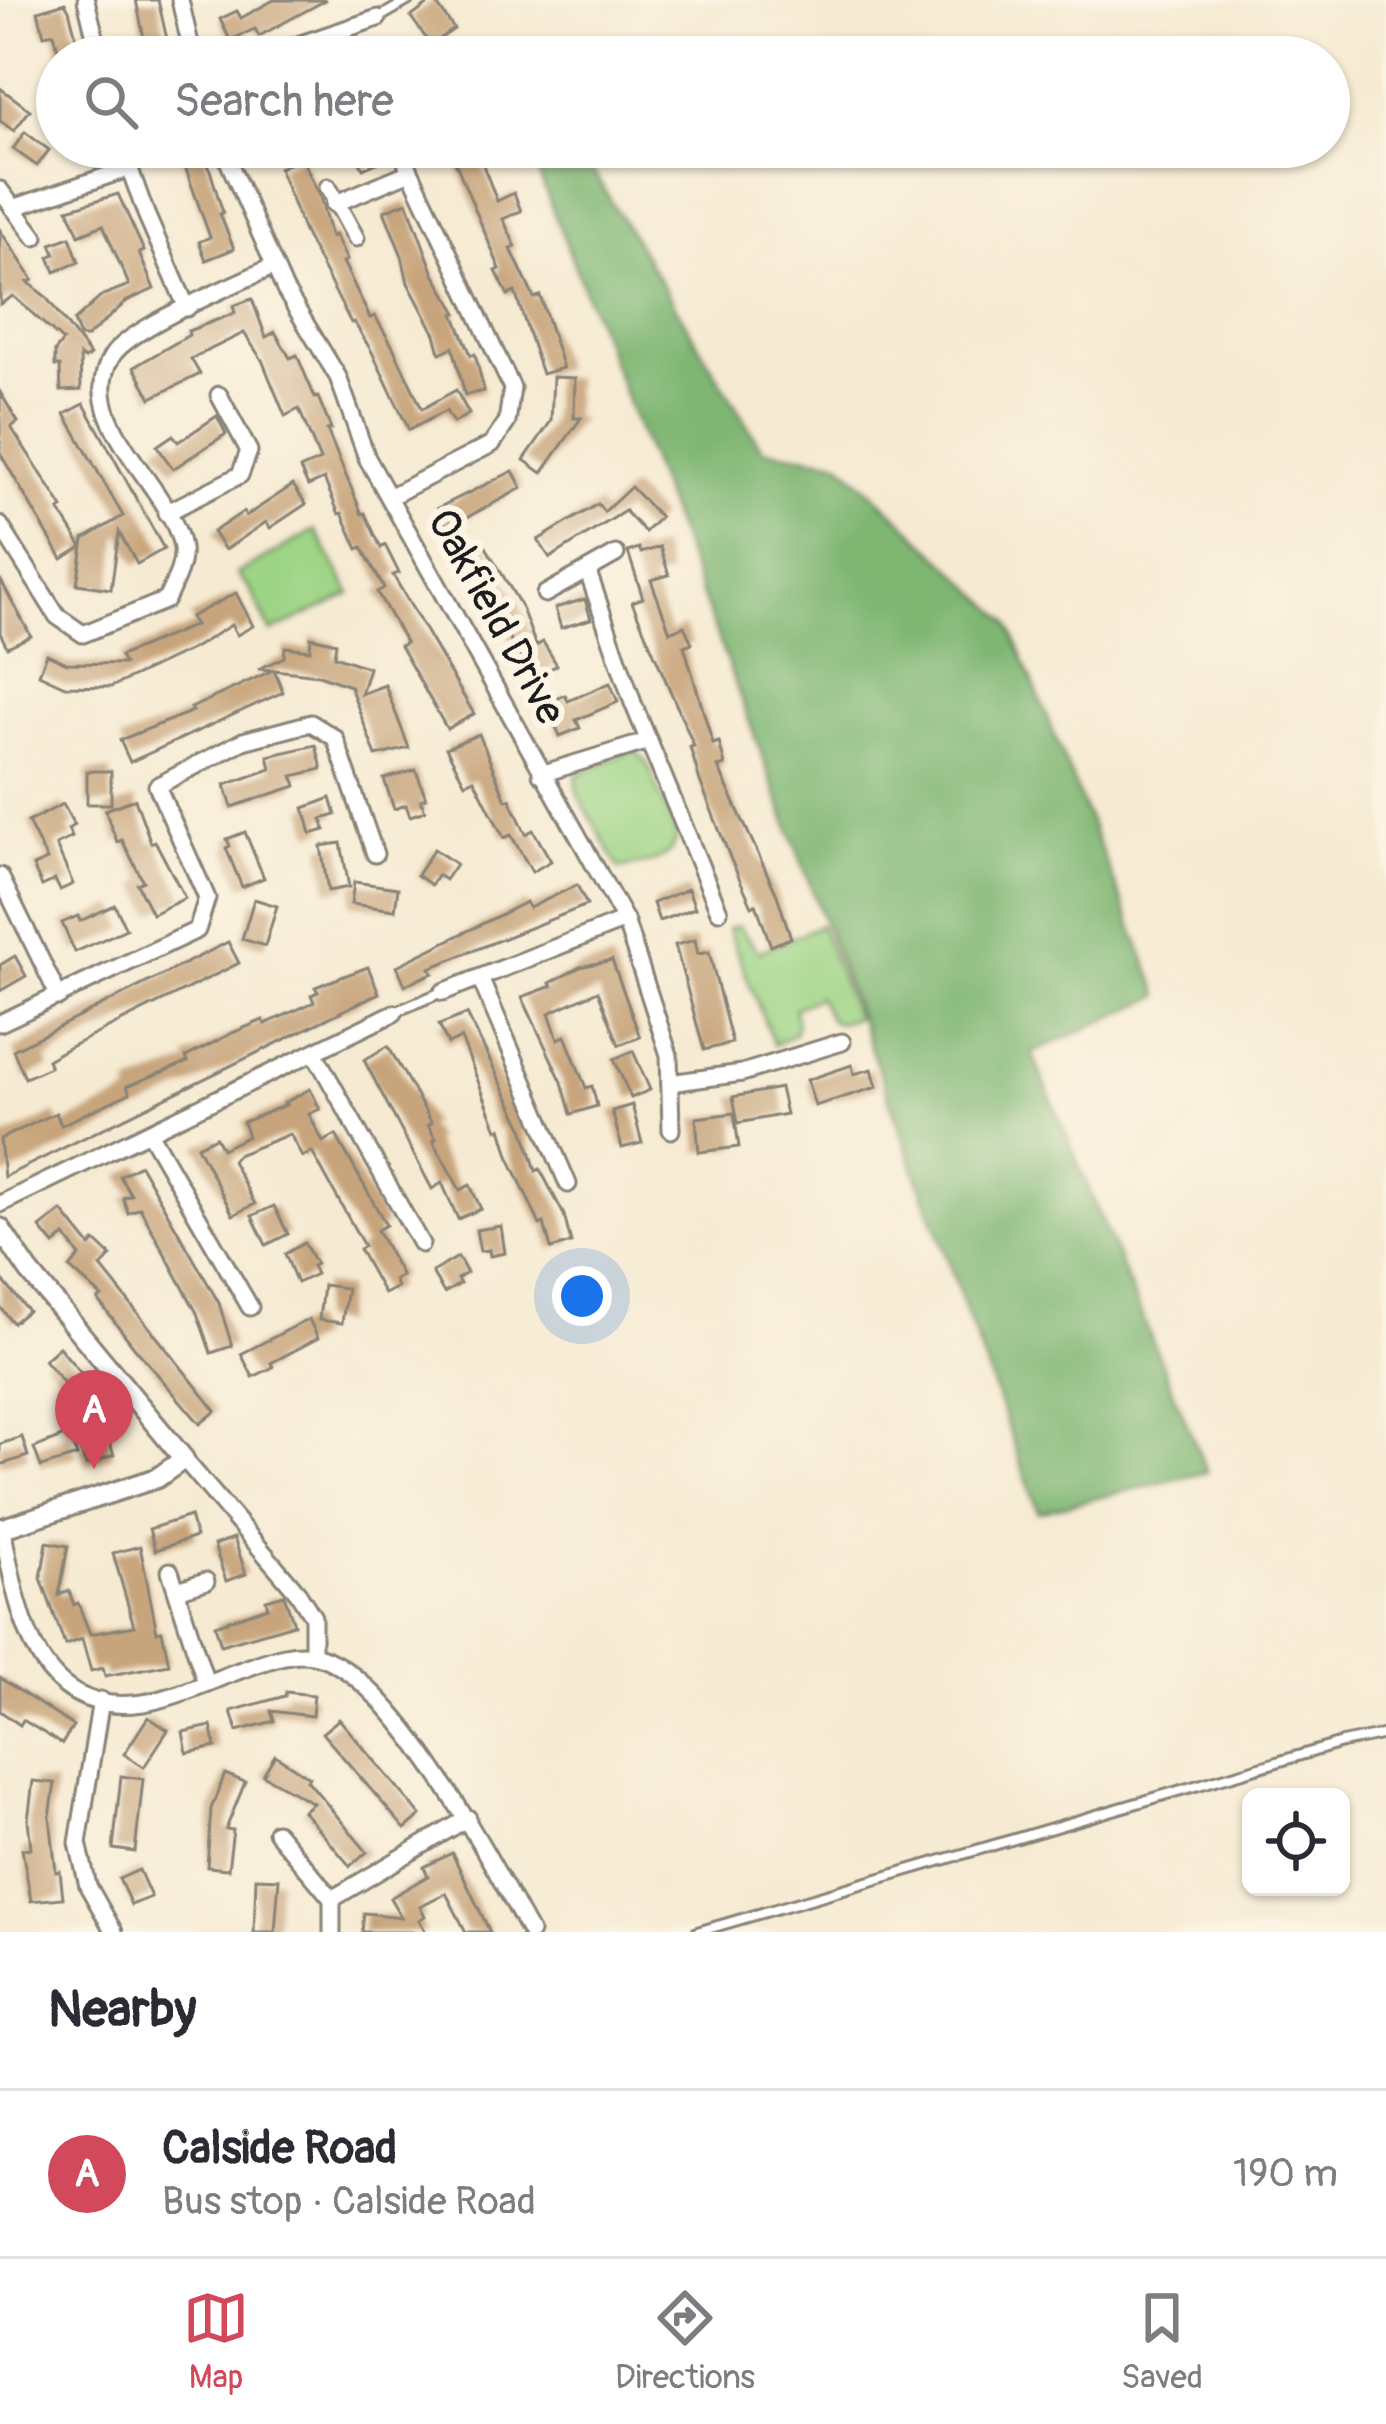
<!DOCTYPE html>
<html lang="en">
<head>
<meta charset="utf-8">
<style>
	:root { --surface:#fff; --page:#f2f2f3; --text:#2b2b33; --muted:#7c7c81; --line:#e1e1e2; --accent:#d1495b }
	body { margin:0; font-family:Pangolin,sans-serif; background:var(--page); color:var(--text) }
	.controls { position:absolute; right:36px; bottom:36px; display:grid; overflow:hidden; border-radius:18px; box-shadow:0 3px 9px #0004 }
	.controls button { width:108px; height:108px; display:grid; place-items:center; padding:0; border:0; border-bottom:3px solid var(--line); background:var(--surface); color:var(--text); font:60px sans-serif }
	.you { position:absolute; left:582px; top:1296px; width:42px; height:42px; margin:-30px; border:9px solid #fff; border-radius:50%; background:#1a73e8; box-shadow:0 0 0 18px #1a73e833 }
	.badge { display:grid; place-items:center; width:78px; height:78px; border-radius:50%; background:var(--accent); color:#fff; font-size:39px; font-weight:700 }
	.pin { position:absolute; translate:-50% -99px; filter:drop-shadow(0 3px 6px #0008) }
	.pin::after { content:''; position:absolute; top:63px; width:42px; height:36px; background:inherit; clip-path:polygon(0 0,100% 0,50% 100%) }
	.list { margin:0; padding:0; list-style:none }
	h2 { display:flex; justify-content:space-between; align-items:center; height:156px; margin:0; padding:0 48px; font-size:51px }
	h2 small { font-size:39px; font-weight:400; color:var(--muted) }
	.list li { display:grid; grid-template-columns:78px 1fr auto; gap:36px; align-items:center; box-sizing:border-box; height:168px; padding:0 48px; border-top:3px solid var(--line) }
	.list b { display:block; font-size:45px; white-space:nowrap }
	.list p { margin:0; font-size:39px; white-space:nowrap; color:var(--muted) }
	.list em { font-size:39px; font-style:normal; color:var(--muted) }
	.icon { flex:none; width:66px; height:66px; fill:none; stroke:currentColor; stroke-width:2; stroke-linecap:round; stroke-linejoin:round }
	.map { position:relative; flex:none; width:1386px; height:1932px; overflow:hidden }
	.search { position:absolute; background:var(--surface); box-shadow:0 3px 9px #0004; left:36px; right:36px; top:36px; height:132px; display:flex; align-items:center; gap:30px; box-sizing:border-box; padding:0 42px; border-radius:66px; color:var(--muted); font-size:45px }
	.sheet { height:324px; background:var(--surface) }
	nav { display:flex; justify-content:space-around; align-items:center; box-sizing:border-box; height:168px; border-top:3px solid var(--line); background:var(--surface); font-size:33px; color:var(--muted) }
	nav a { display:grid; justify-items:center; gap:6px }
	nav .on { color:var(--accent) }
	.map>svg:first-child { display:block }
</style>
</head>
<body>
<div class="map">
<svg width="1386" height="1932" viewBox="0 0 1386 1932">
	<rect width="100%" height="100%" fill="#fcf5e5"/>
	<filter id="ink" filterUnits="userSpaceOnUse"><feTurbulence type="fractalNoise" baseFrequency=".00833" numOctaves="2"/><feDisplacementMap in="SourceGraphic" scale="24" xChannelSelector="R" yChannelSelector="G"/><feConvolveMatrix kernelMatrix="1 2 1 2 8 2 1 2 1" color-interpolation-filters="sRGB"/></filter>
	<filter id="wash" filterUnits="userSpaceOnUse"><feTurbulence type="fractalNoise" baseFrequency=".004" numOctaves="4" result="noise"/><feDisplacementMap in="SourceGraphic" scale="48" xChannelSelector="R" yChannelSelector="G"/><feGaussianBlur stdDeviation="2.7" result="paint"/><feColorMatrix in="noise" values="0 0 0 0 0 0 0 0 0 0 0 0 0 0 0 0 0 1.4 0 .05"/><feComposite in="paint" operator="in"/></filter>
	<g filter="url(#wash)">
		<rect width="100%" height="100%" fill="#f6ead2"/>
		<g fill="#9dd485" stroke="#5c7850" stroke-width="3">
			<polygon points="315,530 351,594 271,632 250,589 237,574"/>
			<path d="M634 750 647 762 677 836C672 864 643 863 619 869L578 794 576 775Z"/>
			<polygon points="820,925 856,1018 838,1023 830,1020 818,997 794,1009 797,1023 794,1034 774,1045 728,929 738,926 759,952"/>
		</g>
		<path fill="#7eb672" stroke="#4d6947" stroke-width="3" d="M528 147H578L762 449 839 461 1008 621 1160 996 1032 1053 1207 1472 1038 1512C875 1054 707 599 528 147Z"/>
		<g id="blocks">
			<g fill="#c7a47c">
				<polygon points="136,0 158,0 171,57 148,57"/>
				<polygon points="274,0 326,0 259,36 255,29 230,40 220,19 237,11 241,18"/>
				<polygon points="434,0 454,29 431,45 411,17"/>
				<polygon points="65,3 69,10 81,57 60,57 54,33 44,35 38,11"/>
				<polygon points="0,88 30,110 14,131 0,121"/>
				<polygon points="25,132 49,150 37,166 13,149"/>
				<polygon points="178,147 203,147 223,213 220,214 234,249 206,260 199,242 210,237"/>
				<polygon points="353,147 380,147 386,159 363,169"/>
				<polygon points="449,147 476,147 497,201 514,193 521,211 503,219 516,247 511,249 534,298 540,296 563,368 542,374 515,292 508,295 496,271 500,269"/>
				<polygon points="302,158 320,197 331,237 335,235 347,260 343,262 370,318 375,316 393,347 422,409 456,390 469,414 453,423 446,411 409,430 372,352 354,322 351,323 304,232 279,168"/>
				<polygon points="118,194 144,251 139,253 154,289 127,301 87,337 80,337 74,321 103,295 129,285 103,225 79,235 68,209"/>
				<polygon points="407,202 434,274 457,313 454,314 471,355 475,354 484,391 465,395 453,347 440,353 435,334 408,283 402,256 384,211"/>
				<polygon points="0,230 33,280 28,282 46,297 90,355 85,359 80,356 81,390 61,391 60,366 55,366 55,351 63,341 13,296 0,304"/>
				<polygon points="70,237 79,262 55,272 49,257 55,254 51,244"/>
				<polygon points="252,299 266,337 275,332 290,358 297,355 315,398 318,397 331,429 327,430 362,514 365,513 381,548 385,545 399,573 393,575 474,714 447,729 400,646 406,643 377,592 384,588 362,547 358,549 342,513 339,514 324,479 308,486 300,469 320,460 299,409 285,416 262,360 244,333 191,359 200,374 151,398 134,367 189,335 188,331 235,313 233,306"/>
				<polygon points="553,377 575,378 574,418 581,418 542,473 524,460 551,421"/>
				<polygon points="0,392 18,422 11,427 63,508 59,510 82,547 62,559 0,453"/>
				<polygon points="84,404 164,549 137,564 119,532 111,589 77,584 84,539 123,516 65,414"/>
				<polygon points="217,416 226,434 173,469 157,446 173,435 178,442"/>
				<polygon points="513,471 522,488 447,528 438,508"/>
				<polygon points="293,485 306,504 270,528 266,522 225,550 213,532 243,512 246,516"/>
				<polygon points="631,487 660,517 645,532 625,511 550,558 538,540 598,504 604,512"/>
				<polygon points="483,542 521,606 536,646 543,642 557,665 533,679 514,649 496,605 489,609 462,553"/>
				<polygon points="660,547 669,575 651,580 670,632 684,626 692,643 684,646 713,744 719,742 725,765 718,767 777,895 791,938 771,946 756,904 752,906 731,860 700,781 690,747 694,746 632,602 643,598 628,552 639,548 641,553"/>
				<polygon points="0,579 31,636 7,647 0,633"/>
				<polygon points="236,593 253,626 237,635 231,625 194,648 111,687 65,686 39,674 47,654 67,663 124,664 120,656 195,625 190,617"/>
				<polygon points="585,599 591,619 561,628 555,608"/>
				<polygon points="311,637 336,643 334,656 369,668 361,694 385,685 409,748 376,756 350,686 319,675 274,670 283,692 130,762 120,740 193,711 191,708 273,670 258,669 284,657 285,647 310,650"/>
				<polygon points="610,683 618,702 576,720 580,728 560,736 546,704 565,695 568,701"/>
				<polygon points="479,734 506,800 510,799 526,834 533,830 551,861 532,872 511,835 504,838 474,779 465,783 446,748"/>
				<polygon points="316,745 322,769 293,776 296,786 232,807 225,785 271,769 268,756"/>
				<polygon points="416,770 426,798 421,800 425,811 410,816 406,805 394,809 384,779"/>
				<rect x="87" y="771" width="24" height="33"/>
				<polygon points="331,798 336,815 322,819 325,830 311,834 304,808"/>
				<polygon points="135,799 151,843 155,841 185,898 152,914 137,884 143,881 122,840 117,842 105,810"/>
				<polygon points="63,804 74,825 68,829 72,837 56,845 73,884 60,890 55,880 42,886 33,866 47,860 28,822"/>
				<polygon points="245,832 264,878 242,887 226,848 230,846 227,839"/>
				<polygon points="341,843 349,887 328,891 321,846"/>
				<polygon points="434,849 456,864 445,880 438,875 431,885 417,875"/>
				<polygon points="354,882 398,888 395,910 351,904"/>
				<polygon points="577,885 587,905 430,968 433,973 405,985 397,966 526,902 529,908"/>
				<polygon points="688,889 695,908 659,921 653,903"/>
				<polygon points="254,899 277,906 265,946 242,939"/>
				<polygon points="115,905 126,929 75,952 62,923 78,916 80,921"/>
				<polygon points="695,940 698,954 709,952 732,1043 704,1050 675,945"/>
				<polygon points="228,942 239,963 68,1048 47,1060 50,1067 25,1078 13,1050"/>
				<polygon points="15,956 26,976 0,991 0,965"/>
				<polygon points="612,960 640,1037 619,1045 598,991 549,1013 558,1039 565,1036 586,1088 592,1086 597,1106 571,1114 562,1082 522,997 552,986 550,983 580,967"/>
				<polygon points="368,967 379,993 4,1177 0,1139 56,1113 61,1125 130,1093 127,1086 188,1062 186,1057 232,1033 263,1020 265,1024 314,1002 311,995 318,992 315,987"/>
				<polygon points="467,1014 523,1127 536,1171 540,1169 564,1215 571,1243 551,1249 544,1223 540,1225 511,1162 501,1128 497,1129 461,1038 448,1044 439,1025"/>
				<polygon points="388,1046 432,1123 428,1125 436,1139 433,1141 460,1190 470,1185 481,1209 458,1219 442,1183 432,1189 364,1060"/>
				<polygon points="633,1051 650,1090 631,1098 614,1059"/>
				<polygon points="852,1065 854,1074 872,1069 877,1087 815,1106 807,1080"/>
				<polygon points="780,1088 786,1114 738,1123 733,1097"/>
				<polygon points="310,1089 320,1109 309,1114 323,1142 336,1135 386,1225 377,1230 402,1276 394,1280 397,1287 384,1294 359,1249 364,1246 312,1152 302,1157 290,1134 237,1155 232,1161 255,1204 233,1215 197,1146 216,1137 222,1149 248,1136 243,1122 286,1105 284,1103"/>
				<polygon points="632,1105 642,1143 622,1148 612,1111"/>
				<polygon points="734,1113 739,1147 699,1152 696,1118"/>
				<polygon points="140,1165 219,1303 232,1346 211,1353 197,1313 140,1208 128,1213 123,1198 131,1195 120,1176"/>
				<polygon points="274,1206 288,1234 266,1245 252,1216"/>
				<polygon points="62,1211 90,1246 95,1241 111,1256 101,1267 216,1411 200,1424 134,1347 98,1300 102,1297 70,1268 80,1256 65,1236 54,1245 40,1228"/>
				<polygon points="501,1226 505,1253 490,1256 489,1250 480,1251 476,1230"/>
				<polygon points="304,1243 316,1264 312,1266 316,1274 297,1283 285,1254"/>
				<polygon points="458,1257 467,1273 457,1279 460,1284 444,1293 432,1272"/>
				<polygon points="0,1277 28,1311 13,1323 0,1307"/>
				<polygon points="323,1285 347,1288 342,1323 319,1320"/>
				<polygon points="309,1319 318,1338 271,1363 273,1367 253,1377 241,1354"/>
				<polygon points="59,1347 100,1396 79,1414 70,1404 77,1398 44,1360"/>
				<polygon points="69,1434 77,1456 41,1467 34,1448"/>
				<polygon points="107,1436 114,1455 86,1465 79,1446"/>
				<polygon points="22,1437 28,1456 0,1465 0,1444"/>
				<polygon points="190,1516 196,1537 155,1550 149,1529"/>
				<polygon points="234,1538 246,1574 226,1581 214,1545"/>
				<polygon points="47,1542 68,1546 59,1595 69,1591 74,1605 78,1603 90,1634 134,1626 113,1553 140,1546 157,1632 162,1631 169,1664 105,1676 103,1668 91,1671 82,1639 65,1645 41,1578"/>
				<polygon points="284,1595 294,1624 221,1645 215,1625 268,1607 266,1600"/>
				<polygon points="0,1678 73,1726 62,1744 23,1720 20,1725 0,1711"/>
				<polygon points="286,1692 314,1695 312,1716 271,1711 274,1721 237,1731 231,1711 285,1696"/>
				<polygon points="148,1717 168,1730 144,1767 124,1754"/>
				<polygon points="339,1719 421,1815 405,1829 322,1733"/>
				<polygon points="211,1726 216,1747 187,1753 183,1732"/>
				<polygon points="275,1755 309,1777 307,1780 367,1852 350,1866 303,1811 313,1803 263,1775"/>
				<polygon points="225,1774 245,1782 226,1829 233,1830 228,1869 207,1867 211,1809"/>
				<polygon points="121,1776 143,1779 135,1852 113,1849"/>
				<polygon points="33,1781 55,1783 50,1817 56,1872 60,1871 63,1898 31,1901 22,1849 31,1848 28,1820"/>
				<polygon points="452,1853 490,1932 466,1932 446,1893 420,1906 425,1916 419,1920 426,1932 362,1932 364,1913 401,1917 390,1898 428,1876 424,1867"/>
				<polygon points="139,1870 151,1897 131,1905 119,1879"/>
				<polygon points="256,1878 279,1879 275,1932 254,1932"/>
			</g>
		</g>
	</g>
	<g filter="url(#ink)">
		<use href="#blocks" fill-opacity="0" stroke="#898377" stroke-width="3"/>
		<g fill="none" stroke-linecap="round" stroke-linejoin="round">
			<defs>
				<g id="service">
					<polyline points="380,17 409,0"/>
					<polyline points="395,1012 442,992"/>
					<polyline points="697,1932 1342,1743 1386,1734"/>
				</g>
				<g id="minor">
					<polyline points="86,0 100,57"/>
					<polyline points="180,0 193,57"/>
					<polyline points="262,57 378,18"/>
					<polyline points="122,147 146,214 187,308"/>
					<polyline points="222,147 285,290 338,377 367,458 625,920 669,1055 671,1130"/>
					<polyline points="328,187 356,238"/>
					<polyline points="0,190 35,237"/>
					<polyline points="334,204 410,172"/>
					<polyline points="13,208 130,168"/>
					<polyline points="389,497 492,444 507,422 512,388 399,147"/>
					<polyline points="166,513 240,475 249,451 219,395"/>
					<path d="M0 525 57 616 83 634 166 600C173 584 184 566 182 548 173 487 72 420 112 356 130 327 239 283 274 266"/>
					<polyline points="588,572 633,703 719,911"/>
					<polyline points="545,594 616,554"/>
					<polyline points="541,774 649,741"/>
					<polyline points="0,876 59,997"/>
					<polyline points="480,978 568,1184"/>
					<polyline points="443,992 625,920"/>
					<polyline points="0,1023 197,930 207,898 157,786 243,741 311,723 335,738 375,854"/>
					<polyline points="315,1054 421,1244"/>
					<polyline points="670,1083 742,1073 842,1042"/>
					<polyline points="150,1134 250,1307"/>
					<polyline points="0,1204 394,1013"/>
					<polyline points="184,1459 298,1593 313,1617 313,1654"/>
					<path d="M2 1528C18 1607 32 1719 143 1703 175 1698 208 1682 238 1671 262 1663 291 1649 317 1656 395 1677 491 1862 530 1932"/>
					<polyline points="170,1571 206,1683"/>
					<polyline points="177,1590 206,1581"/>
					<polyline points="101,1700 78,1843 88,1886 114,1932"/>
					<polyline points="276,1832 332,1899 332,1932"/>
					<polyline points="332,1899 468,1818"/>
				</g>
				<polyline id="tertiary" points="0,1228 29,1271 184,1459 157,1478 0,1529"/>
			</defs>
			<use href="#service" stroke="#898377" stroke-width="14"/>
			<use href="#minor" stroke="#898377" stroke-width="21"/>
			<use href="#tertiary" stroke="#898377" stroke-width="24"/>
			<use href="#service" stroke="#fff" stroke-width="8"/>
			<use href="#minor" stroke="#fff" stroke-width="15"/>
			<use href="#tertiary" stroke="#fff" stroke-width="18"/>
		</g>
	</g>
	<g text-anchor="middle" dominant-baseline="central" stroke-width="12" stroke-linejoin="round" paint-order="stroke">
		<g font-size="42" fill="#1c1c1c" stroke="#fcf5e5">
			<text transform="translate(496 617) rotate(61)">Oakfield Drive</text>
		</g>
	</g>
</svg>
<div class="controls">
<button><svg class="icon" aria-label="locate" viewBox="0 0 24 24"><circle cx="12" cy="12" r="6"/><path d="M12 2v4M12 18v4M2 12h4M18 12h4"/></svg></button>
</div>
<div class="you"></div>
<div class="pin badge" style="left:94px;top:1469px">A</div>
<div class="search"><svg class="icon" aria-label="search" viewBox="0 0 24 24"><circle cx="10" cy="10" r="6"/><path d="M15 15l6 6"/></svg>Search here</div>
</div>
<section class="sheet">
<h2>Nearby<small></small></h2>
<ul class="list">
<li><span class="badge">A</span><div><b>Calside Road</b><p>Bus stop · Calside Road</p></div><em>190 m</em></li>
</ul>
</section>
<nav>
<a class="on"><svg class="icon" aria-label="map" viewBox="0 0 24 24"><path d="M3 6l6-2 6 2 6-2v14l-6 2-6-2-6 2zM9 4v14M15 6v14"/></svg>Map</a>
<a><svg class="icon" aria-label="directions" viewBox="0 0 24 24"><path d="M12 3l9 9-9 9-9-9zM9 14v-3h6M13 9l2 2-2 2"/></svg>Directions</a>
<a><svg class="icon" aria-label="saved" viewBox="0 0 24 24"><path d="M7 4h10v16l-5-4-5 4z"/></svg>Saved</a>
</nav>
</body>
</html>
